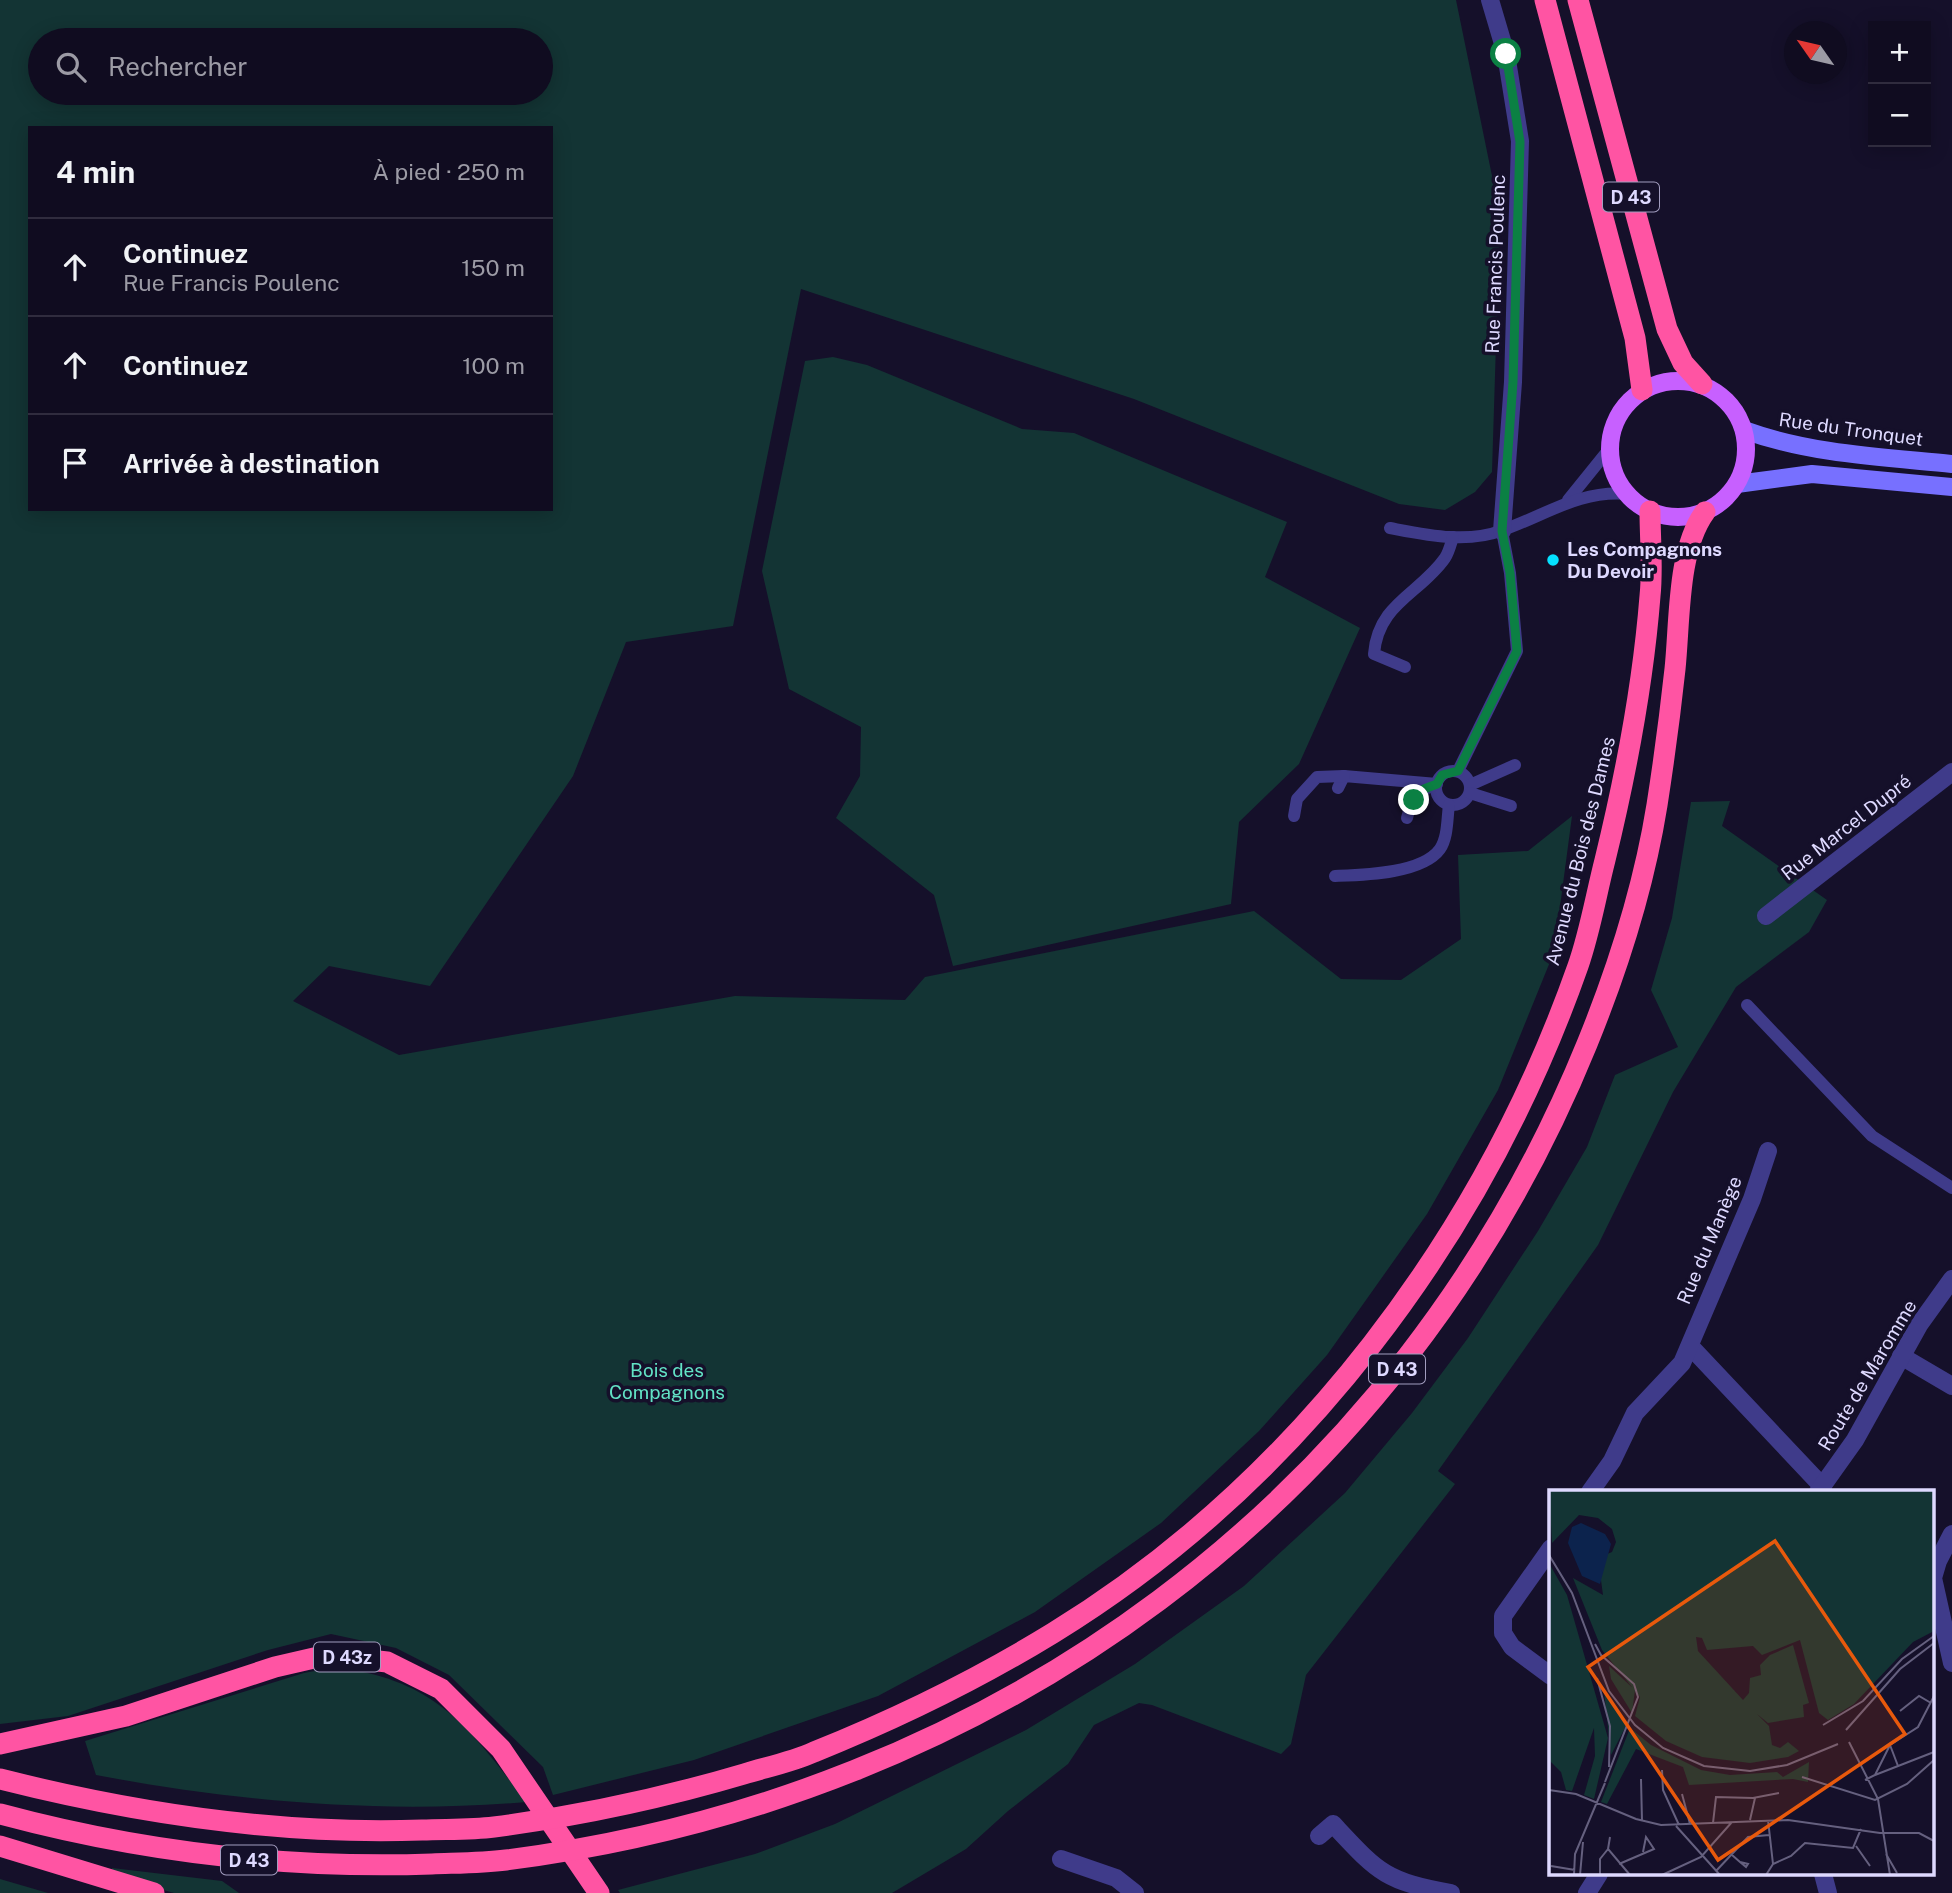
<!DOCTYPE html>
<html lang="fr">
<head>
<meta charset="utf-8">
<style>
	:root { --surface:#100c20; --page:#191529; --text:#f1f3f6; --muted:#9c9ba5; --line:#302c3e }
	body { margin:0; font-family:"Public Sans",sans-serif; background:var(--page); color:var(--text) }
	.controls { position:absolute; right:21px; top:21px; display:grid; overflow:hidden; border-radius:0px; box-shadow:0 4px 18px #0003 }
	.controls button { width:63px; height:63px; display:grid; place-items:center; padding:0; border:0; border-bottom:2px solid var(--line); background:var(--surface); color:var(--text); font:35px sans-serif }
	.compass { position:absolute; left:1784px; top:21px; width:63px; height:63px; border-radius:50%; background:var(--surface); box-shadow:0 4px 18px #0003; rotate:304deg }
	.stop { position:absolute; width:21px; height:21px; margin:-16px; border:5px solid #0b8043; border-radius:50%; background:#fff }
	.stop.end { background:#0b8043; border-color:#fff; box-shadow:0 2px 7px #0008 }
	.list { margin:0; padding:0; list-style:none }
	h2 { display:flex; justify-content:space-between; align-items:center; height:91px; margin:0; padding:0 28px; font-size:30px }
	h2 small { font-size:23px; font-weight:400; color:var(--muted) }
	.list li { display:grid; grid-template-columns:46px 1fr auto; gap:21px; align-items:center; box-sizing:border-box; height:98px; padding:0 28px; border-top:2px solid var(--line) }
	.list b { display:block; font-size:26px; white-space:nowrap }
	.list p { margin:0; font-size:23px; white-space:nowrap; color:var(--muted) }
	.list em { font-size:23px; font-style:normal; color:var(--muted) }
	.icon { flex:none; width:38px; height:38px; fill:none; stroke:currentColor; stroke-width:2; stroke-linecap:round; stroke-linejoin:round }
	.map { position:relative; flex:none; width:1952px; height:1893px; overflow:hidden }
	.search { position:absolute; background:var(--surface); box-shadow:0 4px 18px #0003; left:28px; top:28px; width:525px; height:77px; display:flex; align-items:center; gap:18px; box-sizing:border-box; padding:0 24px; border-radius:38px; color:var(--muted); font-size:26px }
	.panel { position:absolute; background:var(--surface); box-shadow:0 4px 18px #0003; left:28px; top:126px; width:525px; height:385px; border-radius:0px }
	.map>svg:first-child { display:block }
</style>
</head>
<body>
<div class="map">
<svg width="1952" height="1893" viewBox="0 0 1952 1893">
	<rect width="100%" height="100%" fill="#15102a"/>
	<g fill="#133434" fill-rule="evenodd">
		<path d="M0 0H1456L1500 215 1492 472 1475 492 1445 510 1399 504 1134 399 801 289 733 626 626 642 573 776 430 986 329 966 293 1001 399 1055 735 996 905 1000 925 977 1254 911 1341 979 1401 980 1461 939 1458 855 1528 851 1572 816 1554 952 1498 1090 1427 1214 1327 1355 1259 1431 1161 1523 1035 1612 878 1696 694 1760 553 1795 543 1767 449 1675 396 1648 331 1634 268 1650 68 1716 0 1724ZM40 40H541V93H40ZM30 128H551V509H30Z"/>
		<polygon points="833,357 867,365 1022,429 1074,433 1287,522 1265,577 1360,628 1299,764 1239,822 1231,904 953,966 934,895 836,818 860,776 861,727 789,689 762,571 805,361"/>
		<polygon points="1730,801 1722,826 1827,900 1809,932 1736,987 1673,1092 1598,1245 1438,1471 1455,1484 1306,1675 1291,1744 1281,1754 1152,1705 1139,1703 1094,1725 1068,1764 1008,1811 966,1849 892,1893 620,1893 618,1890 755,1854 835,1824 1026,1730 1135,1664 1244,1586 1345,1493 1412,1413 1468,1338 1538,1231 1587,1147 1615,1075 1678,1047 1651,990 1672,918 1691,802"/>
		<path d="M336 1667C438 1681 467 1726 527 1802 382 1814 238 1802 96 1775L85 1741 304 1673Z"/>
		<polygon points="112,1868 222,1881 239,1893 174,1893 111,1875"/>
		<polygon points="0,1879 48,1893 0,1893"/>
	</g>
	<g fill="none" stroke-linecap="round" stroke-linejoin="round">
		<g stroke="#3f3b8a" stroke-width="12">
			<polyline points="1568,500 1610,448"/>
			<path d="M1390 528C1427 535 1467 544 1503 530 1546 515 1579 490 1627 494"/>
			<path d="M1405 667 1374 654C1378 603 1420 594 1445 558 1449 552 1451 543 1453 537"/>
			<circle cx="1453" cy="788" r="17"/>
			<polyline points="1458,771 1517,651 1510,573 1502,531"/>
			<polyline points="1470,785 1515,765"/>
			<polyline points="1338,788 1344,776 1437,784"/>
			<polyline points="1470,793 1511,806"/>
			<polyline points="1294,816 1297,799 1317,777 1344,776"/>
			<path d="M1407 818C1411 800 1420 790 1436 784"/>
			<path d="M1335 876C1362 875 1422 874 1440 849 1448 837 1447 819 1449 805"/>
			<polyline points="1747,1005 1872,1136 1952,1188"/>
		</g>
		<g stroke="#3f3b8a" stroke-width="18">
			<polyline points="1490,0 1506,54 1520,141 1513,382 1502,531"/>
			<polyline points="1766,916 1952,772"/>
			<polyline points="1690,1346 1823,1487"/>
			<polyline points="1901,1356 1952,1386"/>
			<polyline points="1590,1492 1612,1461 1635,1413 1682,1363 1752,1199 1768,1151"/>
			<polyline points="1818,1492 1855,1440 1919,1325 1952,1279"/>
			<polyline points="1952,1534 1938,1561 1933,1578 1952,1663"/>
			<polyline points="1551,1548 1503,1616 1503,1633 1512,1647 1551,1676"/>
			<path d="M1319 1836 1333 1824C1378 1872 1384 1881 1451 1893"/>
			<polyline points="1061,1859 1116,1878 1135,1893"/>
			<polyline points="1823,1874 1828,1893"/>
			<polyline points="1587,1893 1599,1874"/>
		</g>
		<g stroke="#7770ff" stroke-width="18">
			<path d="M1744 430C1810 454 1882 457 1952 464"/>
			<polyline points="1737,484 1812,474 1952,487"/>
		</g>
		<circle stroke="#c760ff" stroke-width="18" cx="1678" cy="449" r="68"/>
		<g stroke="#ff54a3" stroke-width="21">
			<polyline points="1545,0 1635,338 1642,390"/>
			<polyline points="1578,0 1667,329 1683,363 1702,384"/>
			<polyline points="0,1744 126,1716 275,1667 327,1655 387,1662 441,1689 501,1749 599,1893"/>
			<path d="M0 1779C138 1814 279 1835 422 1830 446 1829 471 1830 494 1827 579 1816 663 1798 744 1774 767 1767 792 1762 814 1752 896 1719 978 1679 1053 1633 1299 1482 1483 1236 1578 966 1590 932 1596 895 1605 860 1626 774 1643 685 1650 596 1653 568 1650 539 1650 511"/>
			<path d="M0 1814C141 1852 286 1869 432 1864 456 1863 482 1863 506 1860 993 1798 1401 1501 1587 1044 1618 968 1644 886 1657 805 1664 760 1670 715 1675 669 1680 622 1677 550 1705 512"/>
			<polyline points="0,1846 154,1893"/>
		</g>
	</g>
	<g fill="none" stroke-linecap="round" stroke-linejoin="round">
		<polyline stroke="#0b8043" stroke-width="9" points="1414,800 1424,789 1437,784 1442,775 1458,771 1517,651 1510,573 1502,531 1513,382 1520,142 1506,54"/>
	</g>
	<circle fill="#05e1ff" stroke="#15102a" stroke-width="2.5" cx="1553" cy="560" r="7"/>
	<g text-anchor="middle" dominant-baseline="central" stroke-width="7" stroke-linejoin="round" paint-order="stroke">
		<g fill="#15102a" stroke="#a29dbf" stroke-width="2">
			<rect x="1603" y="182.5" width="56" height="29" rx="5"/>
			<rect x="1369" y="1354.5" width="56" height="29" rx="5"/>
			<rect x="314" y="1642.5" width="66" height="29" rx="5"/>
			<rect x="221" y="1845.5" width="56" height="29" rx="5"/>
		</g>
		<g font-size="18" font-weight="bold" fill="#ded9ff">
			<text x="1631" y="197">D 43</text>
			<text x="1397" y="1369">D 43</text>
			<text x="347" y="1657">D 43z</text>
			<text x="249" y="1860">D 43</text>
		</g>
		<g font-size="19" fill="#ded9ff" stroke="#15102a">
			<text transform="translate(1495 264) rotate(-88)">Rue Francis Poulenc</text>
			<text transform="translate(1851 429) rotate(8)">Rue du Tronquet</text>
			<text transform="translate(1846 827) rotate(-38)">Rue Marcel Dupré</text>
			<text transform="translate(1580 851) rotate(-76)">Avenue du Bois des Dames</text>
			<text transform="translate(1709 1240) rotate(-67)">Rue du Manège</text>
			<text transform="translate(1867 1375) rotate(-59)">Route de Maromme</text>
		</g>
		<g font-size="19" font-weight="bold" fill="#ded9ff" stroke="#15102a" text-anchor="start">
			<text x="1567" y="549">Les Compagnons<tspan x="1567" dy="22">Du Devoir</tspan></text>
		</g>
		<g font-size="19" fill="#62e2c5" stroke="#15102a">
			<text x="667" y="1370">Bois des<tspan x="667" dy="22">Compagnons</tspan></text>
		</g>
	</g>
	<g transform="translate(1549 1490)">
		<rect width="385" height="385" fill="#15102a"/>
		<path d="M0 0H385V141L364 152 305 214 279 230 270 223 251 150 213 165 204 156 158 160 153 148 147 147 149 161 194 210 200 203 201 188 212 185 211 175 221 165 244 155 260 213 254 215 255 227 219 233 208 224 220 236 223 255 231 258 239 252 250 261 239 267 201 273 153 267 117 251 86 226 91 207 53 160 24 88 54 105 49 68 63 62 67 52 63 39 49 28 30 25 3 53ZM0 73 18 105 59 248 45 309 35 305 46 266 45 238 23 301 17 300 12 282 0 270ZM60 176 86 200 83 223 62 189ZM55 201 78 234 62 265ZM81 238 102 255 152 280 181 285 228 282 234 287 260 272 259 292 244 289 140 295 134 277 87 259 58 314 52 312Z" fill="#133434"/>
		<path d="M32 33 56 44 62 54 51 94 33 86 19 53 23 37Z" fill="#0c234d"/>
		<path fill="none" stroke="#65607f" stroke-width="2" d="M0 65 23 103 60 201 86 235 114 258 155 276 201 281 238 275 289 254M46 154 52 165 85 194 89 207 56 292M48 188 61 236 60 277M351 221 370 206 382 213M274 235 314 211 353 169 385 146M297 240 351 179 385 153M300 252 329 309 341 385M341 255 349 276M113 280 114 300 130 335M326 285 385 262M253 287 326 310 358 294 385 270M92 289 93 331M316 290 326 285 341 255 369 237 385 206M0 300 27 304 87 329 112 335 239 330 331 343H370L385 351M133 304 141 334M201 330 206 308M219 330 224 374M164 333 167 307 204 308 230 303M127 336 171 385M61 347 59 359 81 385M307 356 321 376M337 364 348 383M183 365 191 372 197 377 199 374 191 372M70 374 105 359 97 347 94 362M2 376 26 380M167 381 199 347 220 345M25 385 26 364 56 293M31 385 34 352M51 385V369L59 359M113 385 152 367 183 332M217 385 224 374 242 366 256 353 304 358 312 339"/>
		<path fill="#e8590c" fill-opacity="0.15" stroke="#e8590c" stroke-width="3.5" d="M226 51 356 244 169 370 39 177Z"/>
		<rect width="385" height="385" fill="none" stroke="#ded9ff" stroke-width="3.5"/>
	</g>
</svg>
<div class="controls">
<button>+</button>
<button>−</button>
</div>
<svg class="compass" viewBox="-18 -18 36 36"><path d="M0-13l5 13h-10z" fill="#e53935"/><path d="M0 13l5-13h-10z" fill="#9c9ba5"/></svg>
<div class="stop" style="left:1506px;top:54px"></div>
<div class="stop end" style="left:1414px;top:800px"></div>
<div class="search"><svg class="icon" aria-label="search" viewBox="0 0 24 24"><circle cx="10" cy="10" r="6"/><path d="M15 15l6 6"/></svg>Rechercher</div>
<section class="panel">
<h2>4 min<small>À pied · 250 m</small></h2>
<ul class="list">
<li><svg class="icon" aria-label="ahead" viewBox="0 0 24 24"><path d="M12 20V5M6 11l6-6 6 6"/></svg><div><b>Continuez</b><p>Rue Francis Poulenc</p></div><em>150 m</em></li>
<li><svg class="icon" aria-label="ahead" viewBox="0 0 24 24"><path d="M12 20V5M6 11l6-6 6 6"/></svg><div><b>Continuez</b></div><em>100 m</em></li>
<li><svg class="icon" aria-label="arrive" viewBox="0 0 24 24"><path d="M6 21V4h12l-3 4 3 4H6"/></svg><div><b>Arrivée à destination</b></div></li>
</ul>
</section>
</div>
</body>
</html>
